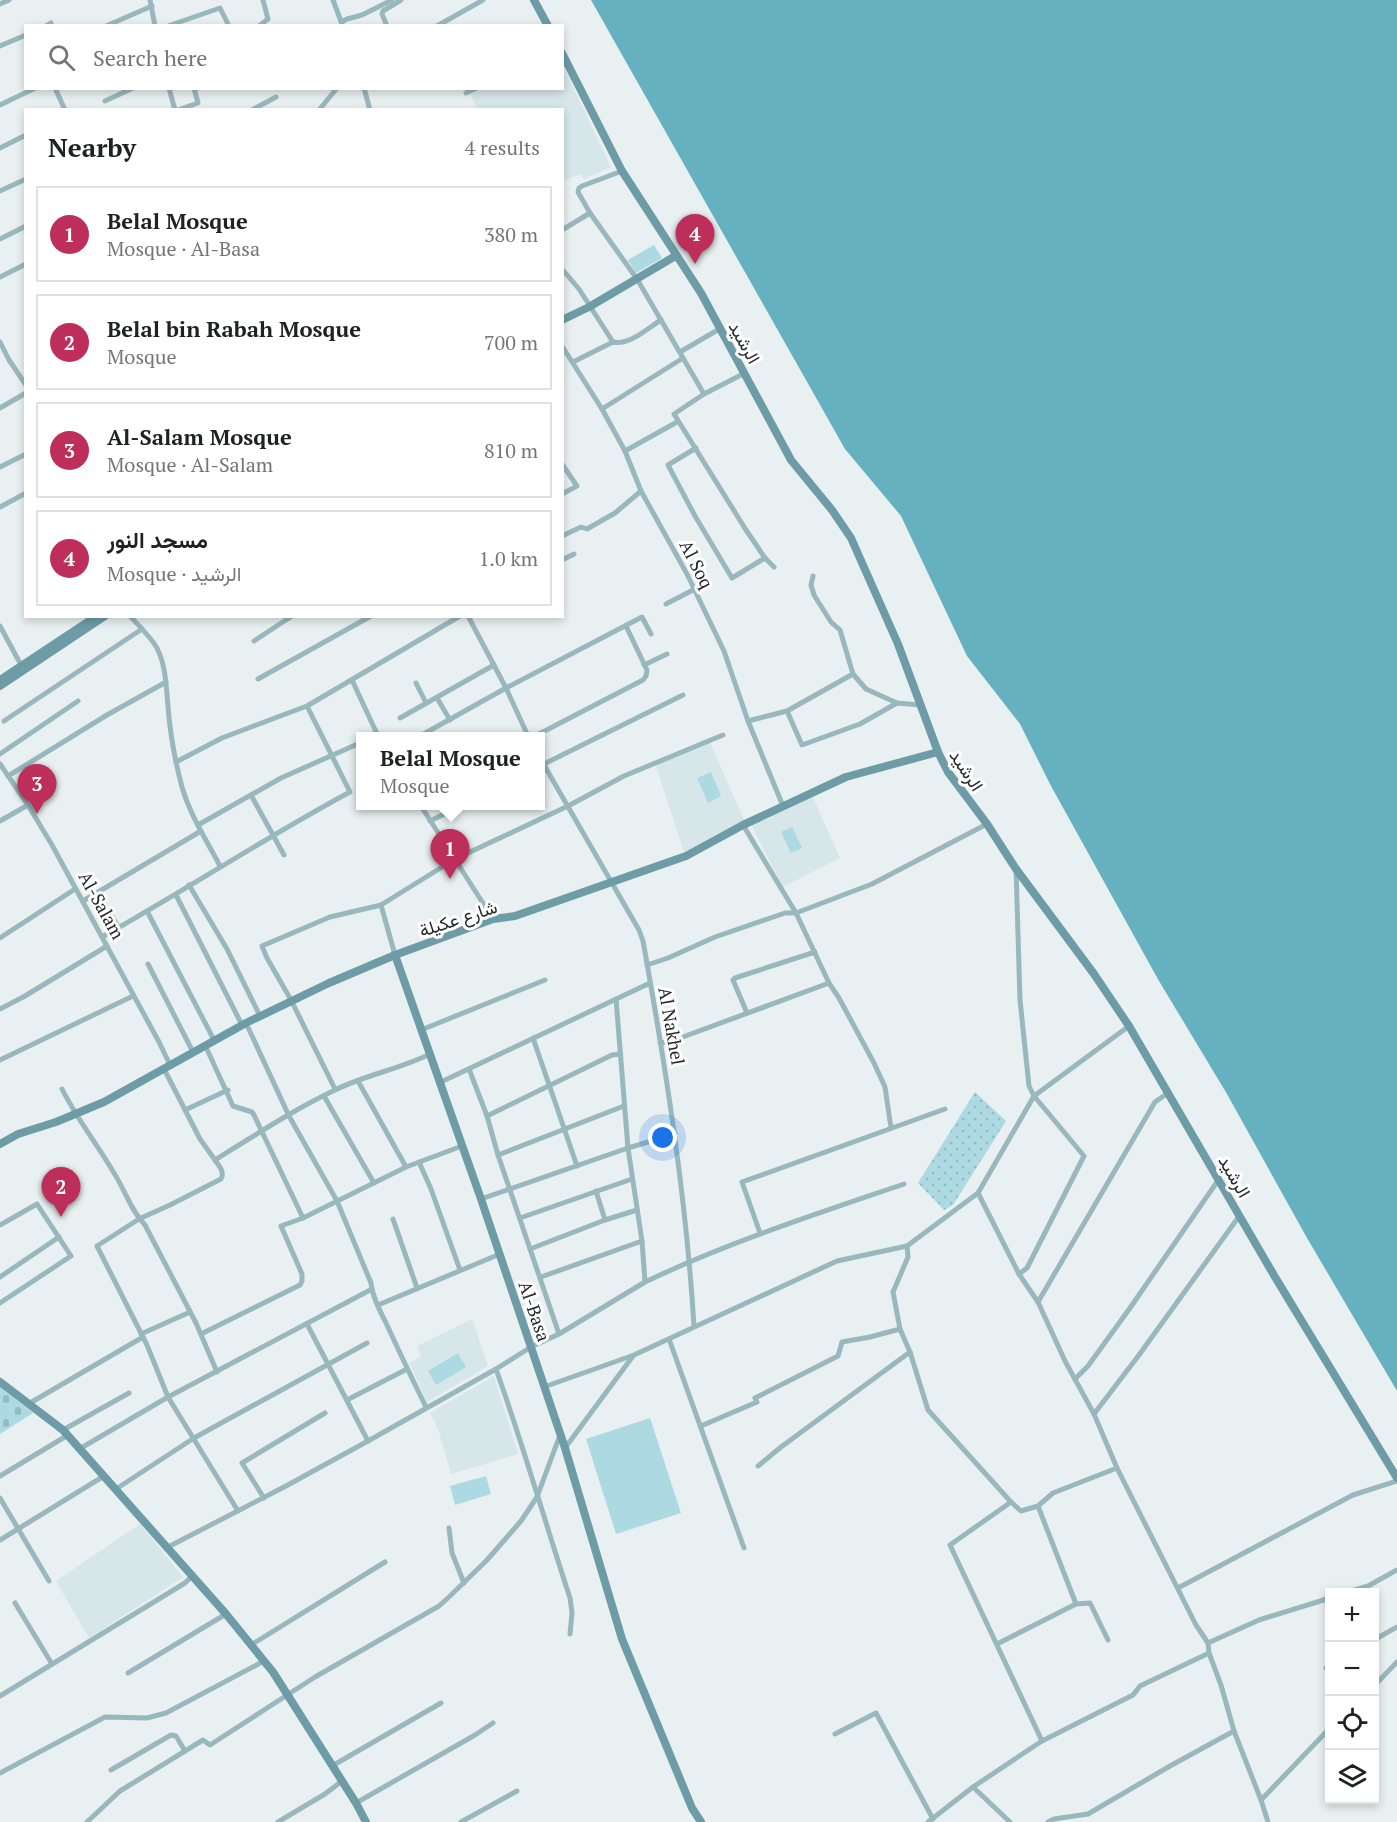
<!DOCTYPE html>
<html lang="en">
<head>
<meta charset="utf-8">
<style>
	:root { --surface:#fff; --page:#f2f2f2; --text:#202124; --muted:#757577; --line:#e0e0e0; --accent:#bd2e5b }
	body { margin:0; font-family:"PT Serif",Vazirmatn,serif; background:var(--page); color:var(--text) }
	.controls { position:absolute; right:18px; bottom:18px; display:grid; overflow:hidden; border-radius:0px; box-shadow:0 3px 9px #0003 }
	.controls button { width:54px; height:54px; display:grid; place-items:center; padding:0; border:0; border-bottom:2px solid var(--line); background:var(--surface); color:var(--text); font:30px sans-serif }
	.you { position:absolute; left:663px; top:1138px; width:21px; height:21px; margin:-15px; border:4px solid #fff; border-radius:50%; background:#1a73e8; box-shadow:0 0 0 9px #1a73e833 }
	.badge { display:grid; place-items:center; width:39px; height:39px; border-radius:50%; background:var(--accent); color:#fff; font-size:20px; font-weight:700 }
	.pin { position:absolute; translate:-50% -50px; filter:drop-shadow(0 2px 3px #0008) }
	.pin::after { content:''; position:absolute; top:32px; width:21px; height:18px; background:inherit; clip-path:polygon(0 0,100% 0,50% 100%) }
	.popup { position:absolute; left:356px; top:732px; width:189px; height:78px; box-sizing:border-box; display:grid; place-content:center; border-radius:0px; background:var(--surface); filter:drop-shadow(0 2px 4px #0005); font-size:20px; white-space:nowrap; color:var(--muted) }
	.popup b { font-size:22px; color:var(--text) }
	.popup::after { content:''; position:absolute; left:50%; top:100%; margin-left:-12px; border:12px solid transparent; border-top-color:var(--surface) }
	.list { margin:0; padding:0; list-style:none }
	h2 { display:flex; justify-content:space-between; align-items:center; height:78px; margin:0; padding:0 24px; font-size:26px }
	h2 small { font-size:20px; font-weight:400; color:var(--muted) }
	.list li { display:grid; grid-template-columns:39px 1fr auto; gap:18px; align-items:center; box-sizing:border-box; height:96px; margin:0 12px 12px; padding:0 12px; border:2px solid var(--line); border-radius:0px }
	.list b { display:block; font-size:22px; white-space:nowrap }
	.list p { margin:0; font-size:20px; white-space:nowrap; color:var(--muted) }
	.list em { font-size:20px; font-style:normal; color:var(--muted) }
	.icon { flex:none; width:33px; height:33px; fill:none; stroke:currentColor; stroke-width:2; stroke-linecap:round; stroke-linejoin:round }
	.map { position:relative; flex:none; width:1397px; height:1822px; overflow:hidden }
	.search { position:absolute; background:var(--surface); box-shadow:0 3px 9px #0003; left:24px; top:24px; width:540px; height:66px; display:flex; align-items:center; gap:15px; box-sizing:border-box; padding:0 21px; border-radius:0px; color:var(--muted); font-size:22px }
	.panel { position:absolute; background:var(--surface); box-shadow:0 3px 9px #0003; left:24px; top:108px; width:540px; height:510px; border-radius:0px }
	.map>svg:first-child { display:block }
</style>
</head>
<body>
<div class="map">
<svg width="1397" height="1822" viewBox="0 0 1397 1822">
	<defs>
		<pattern id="grass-dots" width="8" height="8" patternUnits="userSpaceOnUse" patternTransform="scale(1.5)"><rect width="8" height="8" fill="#acd9e2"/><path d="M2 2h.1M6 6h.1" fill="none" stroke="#94bac2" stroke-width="1.8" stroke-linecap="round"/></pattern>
		<pattern id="cemetery-stones" width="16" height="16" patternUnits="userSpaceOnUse" patternTransform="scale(1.5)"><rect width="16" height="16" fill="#acd9e2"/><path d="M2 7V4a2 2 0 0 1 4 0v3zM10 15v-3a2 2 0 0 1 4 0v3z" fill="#94bac2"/></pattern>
	</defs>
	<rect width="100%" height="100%" fill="#e9f0f1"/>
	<g fill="#d6e6e9">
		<polygon points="563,66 611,167 584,179 581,174 563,181 562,110 477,109 470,94 483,89 562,88"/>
		<polygon points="709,740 744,820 684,852 655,763"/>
		<polygon points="812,795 840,858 783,887 751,825"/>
		<polygon points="472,1319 488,1366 427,1402 409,1363 421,1357 417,1346"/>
		<polygon points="494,1376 518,1454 451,1474 438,1429 430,1413"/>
		<polygon points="140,1524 183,1577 89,1638 56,1581"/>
	</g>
	<polygon fill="url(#grass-dots)" points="975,1092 1006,1121 953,1205 944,1210 918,1183"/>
	<polygon fill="url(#cemetery-stones)" points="0,1387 33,1413 0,1434"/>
	<g fill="#acd9e2">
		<polygon points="654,245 662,258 636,273 628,260"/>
		<polygon points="711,772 721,796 708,803 697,778"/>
		<polygon points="792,827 802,848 791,853 781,832"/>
		<polygon points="458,1353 466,1367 436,1385 428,1371"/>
		<polygon points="650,1418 681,1513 616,1534 586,1439"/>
		<polygon points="486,1476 491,1494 455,1505 450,1486"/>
	</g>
	<polygon fill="#66b1bf" points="591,0 1397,0 1397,1391 1307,1238 1227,1094 1159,981 1051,786 1020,724 967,656 901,516 845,449"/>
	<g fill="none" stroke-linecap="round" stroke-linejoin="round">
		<g stroke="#99b8be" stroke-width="5">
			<polyline points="150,0 155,26"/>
			<polyline points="333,0 342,24"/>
			<polyline points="0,4 9,0"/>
			<polyline points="341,22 347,19 362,15 392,0"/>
			<polyline points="46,26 51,23"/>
			<polyline points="106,26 152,6"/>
			<polyline points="168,26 220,8 229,26"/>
			<polyline points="259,26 268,19 263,0"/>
			<polyline points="387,26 382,14 383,11 401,0"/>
			<polyline points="437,26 483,0"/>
			<polyline points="0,46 26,35"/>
			<polyline points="55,88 65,110"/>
			<polyline points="169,88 175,110"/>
			<polyline points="364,88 370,110"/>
			<polyline points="466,93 477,88"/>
			<polyline points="105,101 133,88"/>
			<polyline points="0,105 35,88"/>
			<polyline points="178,110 198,103 194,88"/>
			<polyline points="252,110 276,97"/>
			<polyline points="319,110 337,88"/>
			<polyline points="0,148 26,135"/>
			<polyline points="622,171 582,186 579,188 578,192 590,213 637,279 704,394"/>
			<polyline points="0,191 26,179"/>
			<polyline points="562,230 590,213"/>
			<polyline points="0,239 26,226"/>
			<polyline points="562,269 579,289 613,342"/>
			<polyline points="0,277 26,264"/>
			<polyline points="0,342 9,360 26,385"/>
			<polyline points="562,346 602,409 625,451 641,491 687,574 724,651 748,721 783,806"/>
			<polyline points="680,352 721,328"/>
			<path d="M573 362 613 342C629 346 648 328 661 320"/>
			<polyline points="745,373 704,394 674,414 746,530 765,558 774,567"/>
			<polyline points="0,408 26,393"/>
			<polyline points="602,409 683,358"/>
			<polyline points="696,448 668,465 695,516 732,578 765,558"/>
			<polyline points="625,451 677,422"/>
			<polyline points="562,464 577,486 562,494"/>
			<polyline points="0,467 26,454"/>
			<polyline points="0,507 26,493"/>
			<polyline points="562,536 581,527 587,529 615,513 641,491"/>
			<polyline points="562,560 574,554"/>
			<polyline points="813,576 811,585 814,595 831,622 840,630 853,674"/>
			<polyline points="666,604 693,590"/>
			<path d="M130 616C139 626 150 636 157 648 166 666 166 686 168 706 170 733 175 761 182 787 190 815 207 841 220 866"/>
			<polyline points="468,616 506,688 528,736"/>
			<polyline points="0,626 21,665"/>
			<polyline points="254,641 292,616"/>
			<polyline points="644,665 667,654"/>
			<polyline points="258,679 371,616"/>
			<polyline points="352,680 378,736"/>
			<polyline points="416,683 426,703"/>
			<polyline points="437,698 450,720"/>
			<polyline points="787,711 802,745 860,724 897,703"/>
			<polyline points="400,718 494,665"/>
			<polyline points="4,721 142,629"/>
			<polyline points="748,721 787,711 853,674 866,689 897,703 920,705"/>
			<polyline points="420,736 506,688 642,617 651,634"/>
			<polyline points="535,736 643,680 646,676 647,670 626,626"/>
			<polyline points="0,754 78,701"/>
			<path d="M540 758 639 930 643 941C666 1069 686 1196 694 1326"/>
			<polyline points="176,762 222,738 307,706 460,616"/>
			<polyline points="0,764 28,805 52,845 159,1042 170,1065"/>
			<polyline points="540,766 683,695"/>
			<polyline points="8,776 107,715 166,682"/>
			<polyline points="251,795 284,855"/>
			<polyline points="421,806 493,919"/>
			<polyline points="0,821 28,805"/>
			<polyline points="430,821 461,806"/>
			<polyline points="198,825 281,778 360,743"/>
			<polyline points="743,825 796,913 829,983 839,998 874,1063 885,1087 891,1128"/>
			<polyline points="1016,869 1020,1000 1029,1086 1034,1096 1084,1156 1027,1268 1019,1274"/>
			<polyline points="189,885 227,949 260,1016"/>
			<polyline points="98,893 119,928"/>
			<polyline points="176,895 242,1025"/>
			<polyline points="83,901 201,831"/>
			<polyline points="147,911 214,1040"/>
			<path d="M102 937C186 890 266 837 350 792L307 706"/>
			<polyline points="0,938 75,889"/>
			<polyline points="395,955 381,905 455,859 568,806 624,776 723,735"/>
			<polyline points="148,964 193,1052"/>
			<polyline points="647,965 668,958 715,937 785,913 796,913 872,884 987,824"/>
			<polyline points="291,1000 267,958 262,946 330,917 381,905"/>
			<polyline points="291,1000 335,1089"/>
			<polyline points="0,1009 25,996 107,946"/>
			<polyline points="747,1013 733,980 735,978 815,952"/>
			<path d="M246 1023 289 1116 337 1201 371 1283C372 1296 380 1311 386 1323 399 1351 412 1379 426 1407"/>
			<polyline points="421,1030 545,980"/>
			<polyline points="533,1038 577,1166"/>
			<polyline points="660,1043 672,1041 829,983"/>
			<polyline points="205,1045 233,1106 252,1112 254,1115 303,1218"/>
			<polyline points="0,1060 133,996"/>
			<polyline points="164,1069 200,1139 215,1160"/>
			<polyline points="469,1069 487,1116 498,1155 559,1334"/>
			<polyline points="358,1081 406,1167"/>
			<polyline points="441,1082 650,983"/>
			<path d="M62 1089C77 1119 97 1144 114 1173 125 1190 131 1211 145 1225L196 1323 217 1372"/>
			<polyline points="324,1096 374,1183"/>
			<polyline points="185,1110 228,1090"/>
			<polyline points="487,1116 612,1055 620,1054"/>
			<polyline points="498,1155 624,1106"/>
			<polyline points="419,1162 431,1189 460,1270"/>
			<polyline points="596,1191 605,1220"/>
			<polyline points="978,1193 1019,1274 1038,1302 1065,1361 1094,1414 1117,1468 1196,1625 1208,1643 1209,1653 1221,1685 1234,1731 1261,1800 1268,1822"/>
			<polyline points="481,1199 628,1148 675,1134"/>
			<polyline points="520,1218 632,1179"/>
			<polyline points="393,1219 417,1288"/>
			<polyline points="0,1225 37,1204 71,1256 0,1303"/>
			<polyline points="760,1233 742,1182 945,1109"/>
			<polyline points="907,1246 908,1257 893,1292 900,1329 910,1352 928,1410 1011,1502 1021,1511 1038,1506 1053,1493 1117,1468"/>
			<polyline points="530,1249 605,1220 637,1210"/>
			<polyline points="0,1277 59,1237"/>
			<polyline points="541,1277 642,1241"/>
			<path d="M645 1282C729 1242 816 1214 904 1184"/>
			<polyline points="1038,1302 1155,1102 1168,1093"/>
			<polyline points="378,1305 500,1254"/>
			<polyline points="307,1324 368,1441"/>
			<polyline points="141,1334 190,1312"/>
			<polyline points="201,1334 300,1285 302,1281 302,1274 281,1226 303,1218 406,1167 462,1146"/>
			<polyline points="669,1339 744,1548"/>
			<path d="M496 1369C523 1445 545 1522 570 1598L572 1613 570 1634"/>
			<polyline points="1075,1379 1088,1366 1130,1308 1219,1179"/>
			<polyline points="544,1387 634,1355 837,1261 907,1246 978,1193 1034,1096 1129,1026"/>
			<polyline points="347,1400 407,1369"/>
			<polyline points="30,1403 143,1337"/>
			<polyline points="1094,1414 1139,1355 1240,1215"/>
			<polyline points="701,1426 757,1402 755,1398 838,1356 842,1342 870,1337 900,1329"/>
			<polyline points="63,1430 129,1393"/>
			<polyline points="81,1448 168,1397 372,1289"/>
			<polyline points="565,1448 633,1356"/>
			<polyline points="758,1466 781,1447 910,1352"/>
			<polyline points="0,1476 68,1435"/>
			<polyline points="116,1489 194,1438 367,1343"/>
			<polyline points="0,1498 49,1581"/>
			<polyline points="264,1498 242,1463 325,1413"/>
			<polyline points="1011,1502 950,1545 1042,1741"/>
			<polyline points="1038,1506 1076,1604 1090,1603 1108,1640"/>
			<path d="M238 1511 168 1397 147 1345 97 1246 139 1219 170 1205 221 1179C225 1172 219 1166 215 1160 254 1136 293 1110 335 1090 365 1075 400 1069 430 1054"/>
			<polyline points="449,1528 452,1553 464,1583"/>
			<polyline points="0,1540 104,1476"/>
			<polyline points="168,1547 286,1486 368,1441 496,1369 531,1347 559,1334 645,1282 642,1241 628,1148 616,999"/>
			<polyline points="1178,1588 1353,1495 1397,1481"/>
			<polyline points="1348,1592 1368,1586 1397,1570"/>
			<polyline points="15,1603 52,1664"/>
			<polyline points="1374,1640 1397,1627"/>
			<polyline points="1208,1643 1259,1620 1330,1598"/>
			<polyline points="997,1644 1076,1604"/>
			<polyline points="251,1645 385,1562"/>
			<polyline points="1326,1668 1330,1666"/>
			<polyline points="128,1673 226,1614"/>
			<polyline points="1374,1686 1397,1662"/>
			<polyline points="0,1696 185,1583 193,1575"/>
			<polyline points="835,1734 876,1713 933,1819"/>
			<polyline points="332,1766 441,1703"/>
			<polyline points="111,1770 171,1735 176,1736 185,1751"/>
			<polyline points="0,1773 105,1717 147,1718 166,1713 264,1661"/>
			<polyline points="973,1787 1010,1822"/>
			<polyline points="1261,1800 1330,1728"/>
			<polyline points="356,1803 475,1735 493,1723"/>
			<polyline points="87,1822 120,1791 203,1740 210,1745 315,1677 439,1606 450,1596 487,1560 521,1521 537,1497 560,1435"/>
			<polyline points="278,1822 325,1794 342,1781"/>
			<polyline points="461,1822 517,1791"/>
			<polyline points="928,1822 973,1787 1042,1741 1133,1695 1140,1686 1209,1653"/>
			<polyline points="1048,1822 1054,1819 1088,1814 1170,1766 1234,1731"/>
		</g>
		<g stroke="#6d9ca6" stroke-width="8">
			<polyline points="534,0 548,26"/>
			<polyline points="562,53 622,171 701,293 791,460 832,510 851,538 898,644 938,752 948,772 987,824 1016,869 1094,974 1129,1026 1275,1277 1397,1478"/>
			<polyline points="562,320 589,307 672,258 677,256"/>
			<polyline points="0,680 92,619"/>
			<polyline points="0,686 105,616"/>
			<polyline points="395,955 481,1199 565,1448 622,1639 692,1808 701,1822"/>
			<polyline points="0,1144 18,1134 56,1122 104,1102 246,1023 329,983 395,955 493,919 515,916 686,856 743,825 846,777 938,752"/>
			<polyline points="0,1382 63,1430 226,1614 273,1672 356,1803 366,1822"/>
		</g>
	</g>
	<g text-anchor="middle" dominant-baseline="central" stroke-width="6" stroke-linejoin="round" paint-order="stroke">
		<g font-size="18" fill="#262929" stroke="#fff">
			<text transform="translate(745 342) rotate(61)">الرشيد</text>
			<text transform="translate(697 564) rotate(63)">Al Soq</text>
			<text transform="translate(967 770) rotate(57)">الرشيد</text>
			<text transform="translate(102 905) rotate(61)">Al-Salam</text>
			<text transform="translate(458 918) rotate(-18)">شارع عكيلة</text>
			<text transform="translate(672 1026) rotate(80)">Al Nakhel</text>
			<text transform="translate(1235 1176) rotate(60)">الرشيد</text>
			<text transform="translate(535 1311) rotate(71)">Al-Basa</text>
		</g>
	</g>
</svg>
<div class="controls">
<button>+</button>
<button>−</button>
<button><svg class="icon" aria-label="locate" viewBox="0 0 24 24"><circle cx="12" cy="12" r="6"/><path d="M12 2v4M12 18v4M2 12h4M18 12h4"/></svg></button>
<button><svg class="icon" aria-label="layers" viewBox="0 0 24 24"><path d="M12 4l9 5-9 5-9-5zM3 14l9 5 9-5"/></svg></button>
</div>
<div class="you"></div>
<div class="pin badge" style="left:450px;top:879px">1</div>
<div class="popup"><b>Belal Mosque</b>Mosque</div>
<div class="pin badge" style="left:61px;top:1217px">2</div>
<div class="pin badge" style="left:37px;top:814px">3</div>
<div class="pin badge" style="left:695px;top:264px">4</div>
<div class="search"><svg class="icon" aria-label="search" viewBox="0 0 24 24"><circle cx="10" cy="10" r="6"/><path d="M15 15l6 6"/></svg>Search here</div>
<section class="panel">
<h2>Nearby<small>4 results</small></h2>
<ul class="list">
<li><span class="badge">1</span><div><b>Belal Mosque</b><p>Mosque · Al-Basa</p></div><em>380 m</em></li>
<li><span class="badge">2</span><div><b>Belal bin Rabah Mosque</b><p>Mosque</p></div><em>700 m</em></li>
<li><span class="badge">3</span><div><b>Al-Salam Mosque</b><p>Mosque · Al-Salam</p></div><em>810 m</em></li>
<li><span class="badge">4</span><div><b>مسجد النور</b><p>Mosque · الرشيد</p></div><em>1.0 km</em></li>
</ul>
</section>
</div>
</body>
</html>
